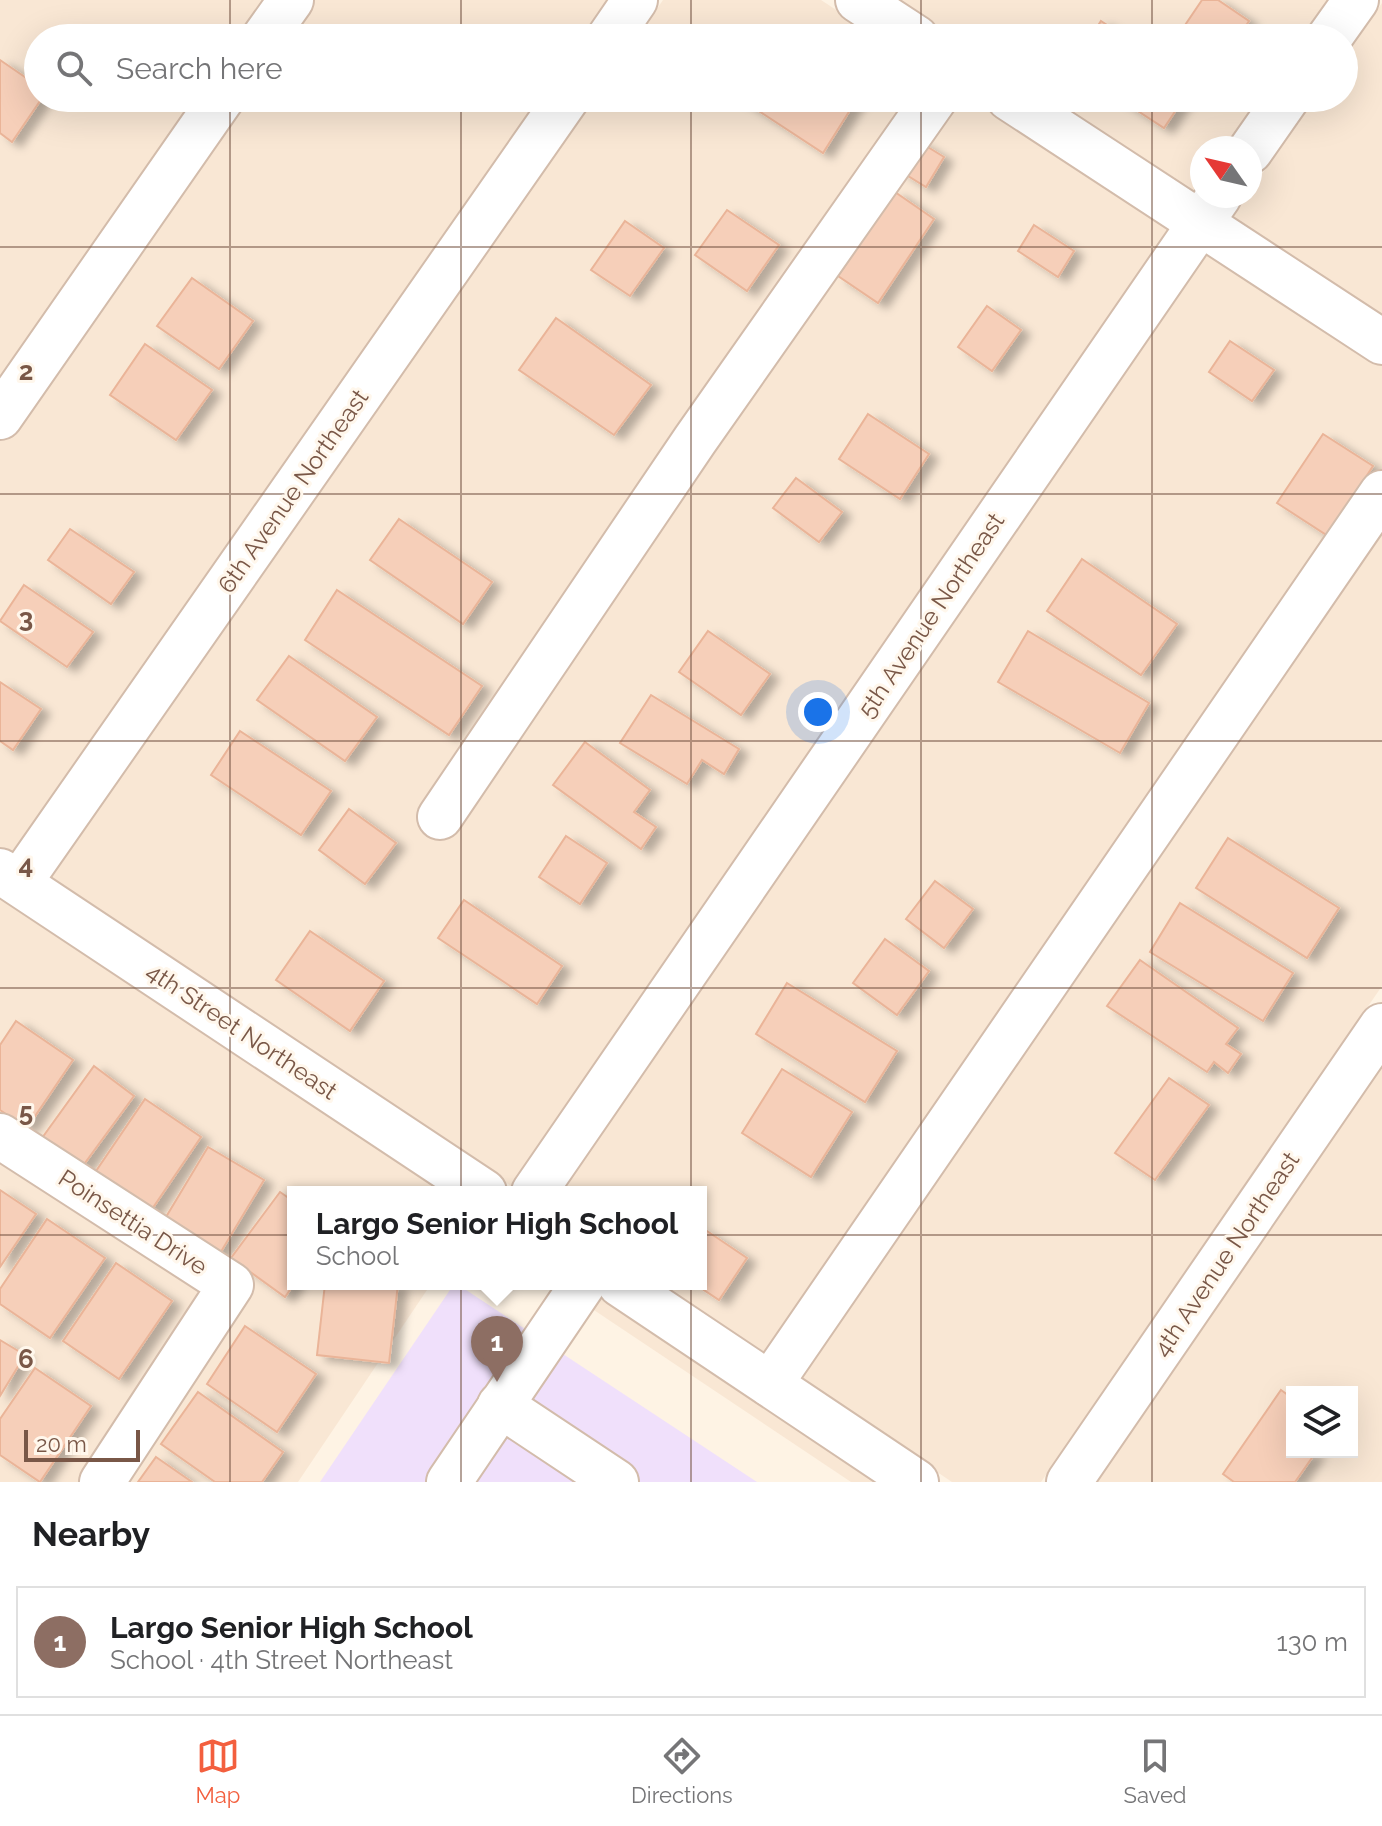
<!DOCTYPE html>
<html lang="en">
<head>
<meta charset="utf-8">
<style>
	:root { --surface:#fff; --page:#f6f6f6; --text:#202124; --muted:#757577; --line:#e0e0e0; --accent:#f35f3e }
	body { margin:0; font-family:Raleway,sans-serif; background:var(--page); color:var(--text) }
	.controls { position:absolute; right:24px; bottom:24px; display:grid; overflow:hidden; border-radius:0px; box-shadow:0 8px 32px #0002 }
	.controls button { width:72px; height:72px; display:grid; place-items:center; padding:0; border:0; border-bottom:2px solid var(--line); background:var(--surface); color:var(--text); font:40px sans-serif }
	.compass { position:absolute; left:1190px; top:136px; width:72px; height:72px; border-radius:50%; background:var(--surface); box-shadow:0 8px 32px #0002; rotate:304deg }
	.scale { position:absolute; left:24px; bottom:20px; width:116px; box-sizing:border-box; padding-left:8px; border:4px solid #795747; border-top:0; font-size:22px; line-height:28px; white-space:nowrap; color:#795747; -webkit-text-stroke:6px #fff7ec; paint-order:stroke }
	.you { position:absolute; left:818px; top:712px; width:28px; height:28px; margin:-20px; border:6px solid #fff; border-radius:50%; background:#1a73e8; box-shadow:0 0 0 12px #1a73e833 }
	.badge { display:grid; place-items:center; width:52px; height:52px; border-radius:50%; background:var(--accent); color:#fff; font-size:26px; font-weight:700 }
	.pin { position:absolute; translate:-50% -66px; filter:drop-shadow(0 2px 4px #0008) }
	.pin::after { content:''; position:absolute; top:42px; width:28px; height:24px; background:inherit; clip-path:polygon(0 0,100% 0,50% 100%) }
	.popup { position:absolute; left:287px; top:1186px; width:420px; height:104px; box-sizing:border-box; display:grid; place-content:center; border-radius:0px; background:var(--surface); filter:drop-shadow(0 2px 6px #0005); font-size:26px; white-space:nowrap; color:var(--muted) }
	.popup b { font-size:30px; color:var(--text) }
	.popup::after { content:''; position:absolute; left:50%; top:100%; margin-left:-16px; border:16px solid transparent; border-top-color:var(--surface) }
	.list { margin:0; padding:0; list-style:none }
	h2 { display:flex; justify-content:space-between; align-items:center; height:104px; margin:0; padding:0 32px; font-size:34px }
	h2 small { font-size:26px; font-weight:400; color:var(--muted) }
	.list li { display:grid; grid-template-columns:52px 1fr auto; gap:24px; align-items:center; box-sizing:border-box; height:112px; margin:0 16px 16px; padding:0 16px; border:2px solid var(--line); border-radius:0px }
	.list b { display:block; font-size:30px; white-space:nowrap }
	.list p { margin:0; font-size:26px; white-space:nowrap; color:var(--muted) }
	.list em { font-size:26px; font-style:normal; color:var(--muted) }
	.icon { flex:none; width:44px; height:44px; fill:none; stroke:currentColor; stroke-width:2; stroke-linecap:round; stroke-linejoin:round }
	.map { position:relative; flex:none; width:1382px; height:1482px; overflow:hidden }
	.search { position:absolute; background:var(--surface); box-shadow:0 8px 32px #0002; left:24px; right:24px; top:24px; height:88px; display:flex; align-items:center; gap:20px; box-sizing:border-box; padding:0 28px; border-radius:44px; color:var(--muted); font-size:30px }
	.sheet { height:232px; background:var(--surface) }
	nav { display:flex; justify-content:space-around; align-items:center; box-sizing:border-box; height:112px; border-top:2px solid var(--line); background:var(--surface); font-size:22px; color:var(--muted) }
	nav a { display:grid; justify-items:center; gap:4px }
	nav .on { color:var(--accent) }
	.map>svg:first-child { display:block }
</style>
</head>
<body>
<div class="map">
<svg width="1382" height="1482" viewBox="0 0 1382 1482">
	<defs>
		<filter id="shadow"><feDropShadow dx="9" dy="5" stdDeviation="4" flood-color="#0004"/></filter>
	</defs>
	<rect width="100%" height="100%" fill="#fef3e4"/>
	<g fill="#f9e7d4" fill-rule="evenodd">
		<polygon points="0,0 608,0 582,38 38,38 38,98 540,98 11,854 0,847"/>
		<polygon points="663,0 821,0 879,38 637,38"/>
		<polygon points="894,0 1328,0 1302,38 953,38"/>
		<polygon points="1382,3 1382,317 1231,218 1315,98 1344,98 1344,57"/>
		<polygon points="595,98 972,98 1170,227 511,1186 49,879"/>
		<polygon points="1046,98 1260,98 1225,148 1202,148 1202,181 1193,194"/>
		<polygon points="1208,251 1382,365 1382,986 1041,1482 952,1482 657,1284 701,1284 701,1192 562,1192"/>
		<polygon points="0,895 445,1192 293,1192 293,1284 431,1284 298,1482 0,1482"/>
		<path d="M1382 1066V1482H1096ZM1292 1392H1352V1452H1292Z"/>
		<polygon points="555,1284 583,1284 879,1482 851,1482"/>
	</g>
	<polygon fill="#f0e0fb" points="454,1284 457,1284 757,1482 320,1482"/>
	<g fill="#f6cfb9" stroke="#eab498" stroke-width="2" filter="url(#shadow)">
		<polygon points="1202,0 1218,0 1249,21 1238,38 1177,37"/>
		<polygon points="1101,21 1127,38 1090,38"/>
		<polygon points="0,60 38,86 38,98 42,98 12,142 0,133"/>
		<polygon points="739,98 856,98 857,99 823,153"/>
		<polygon points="1118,98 1184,98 1164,128"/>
		<polygon points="918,141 944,157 926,187 900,171"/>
		<polygon points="895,192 934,219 878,303 838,276"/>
		<polygon points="727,210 779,245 747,291 695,255"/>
		<polygon points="625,221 664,248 630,296 591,270"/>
		<polygon points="1034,225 1074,251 1058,277 1018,251"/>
		<polygon points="192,278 253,321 219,369 157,326"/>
		<polygon points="987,306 1021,330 992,371 958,347"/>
		<polygon points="556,318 651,385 614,435 519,370"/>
		<polygon points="1230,341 1274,370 1252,401 1209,372"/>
		<polygon points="145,344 212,390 176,440 110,395"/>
		<polygon points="868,414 929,454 900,499 839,459"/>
		<polygon points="1323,434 1373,466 1328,536 1277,503"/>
		<polygon points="796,478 842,512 819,542 773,508"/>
		<polygon points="399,519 492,582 463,624 370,560"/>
		<polygon points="70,529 134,572 111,604 48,560"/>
		<polygon points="1082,559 1177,624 1141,675 1047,611"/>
		<polygon points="24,585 93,632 67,667 0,621"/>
		<polygon points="337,590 482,686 449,735 305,640"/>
		<polygon points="708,631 770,674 741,715 679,672"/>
		<polygon points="1028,631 1149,703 1120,753 998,682"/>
		<polygon points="289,656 377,717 345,761 257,700"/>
		<polygon points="0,682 41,709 13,750 0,741"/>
		<polygon points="651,695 739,749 724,774 702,760 687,784 620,743"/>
		<polygon points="240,731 331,791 301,835 211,775"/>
		<polygon points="585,742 650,790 634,812 656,827 641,849 553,785"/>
		<polygon points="349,809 396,843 365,884 319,850"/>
		<polygon points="566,836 607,863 580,904 539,877"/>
		<polygon points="1228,838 1339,908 1307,958 1196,888"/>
		<polygon points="935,881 973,909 944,948 906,919"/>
		<polygon points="464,900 562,966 537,1004 438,938"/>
		<polygon points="1180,903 1293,973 1263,1021 1150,952"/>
		<polygon points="310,931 384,981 350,1031 276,980"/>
		<polygon points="885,939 929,971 897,1015 853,983"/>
		<polygon points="1140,960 1238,1028 1226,1044 1241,1054 1228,1073 1214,1062 1207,1072 1107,1006"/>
		<polygon points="787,983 897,1051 865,1102 756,1034"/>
		<polygon points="16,1021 73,1060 27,1128 0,1110 0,1045"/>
		<polygon points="94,1066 134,1096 82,1167 42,1138"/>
		<polygon points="782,1069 852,1112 811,1177 742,1133"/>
		<polygon points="1169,1078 1209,1105 1155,1180 1115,1153"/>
		<polygon points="145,1099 201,1137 150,1212 94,1174"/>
		<polygon points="208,1147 264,1180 219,1255 163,1222"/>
		<polygon points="0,1190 36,1214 0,1267"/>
		<polygon points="280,1192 293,1201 294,1284 285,1297 231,1258"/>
		<polygon points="47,1219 105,1258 50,1338 0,1304 0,1289"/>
		<polygon points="701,1227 747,1258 719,1300 695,1284 701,1284"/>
		<polygon points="116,1263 172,1301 119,1379 63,1341"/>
		<polygon points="325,1284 398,1284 389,1363 317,1355"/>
		<polygon points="245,1326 316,1374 277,1432 207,1384"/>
		<polygon points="0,1340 25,1355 0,1396"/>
		<polygon points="35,1368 91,1406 40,1482 0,1455 0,1419"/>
		<polygon points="1281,1390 1292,1398 1292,1452 1316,1452 1295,1482 1234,1482 1223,1474"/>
		<polygon points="198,1392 283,1452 262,1482 215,1482 161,1444"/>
		<polygon points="156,1457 192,1482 138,1482"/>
	</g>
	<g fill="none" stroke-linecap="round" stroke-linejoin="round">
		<defs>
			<g id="minor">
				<polyline points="858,0 916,38"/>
				<polyline points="264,38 291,0"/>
				<polyline points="609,38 635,0"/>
				<polyline points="1329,38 1356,0"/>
				<polyline points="1009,98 1382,342"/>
				<polyline points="1250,151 1287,98"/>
				<polyline points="0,417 222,98"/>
				<polyline points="440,817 695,440 935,98"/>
				<polyline points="0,871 484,1192"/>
				<polyline points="19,883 567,98"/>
				<polyline points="0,1136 231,1285 102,1482"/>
				<polyline points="534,1192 1219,196"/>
				<polyline points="620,1284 916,1482"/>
				<polyline points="770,1384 1382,493"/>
				<polyline points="500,1405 616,1482"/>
				<polyline points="449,1482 583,1284"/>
				<polyline points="1069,1482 1382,1026"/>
			</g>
		</defs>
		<use href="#minor" stroke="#d3bcab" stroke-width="48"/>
		<use href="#minor" stroke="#fff" stroke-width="44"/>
	</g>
	<path fill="none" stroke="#795747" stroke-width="2" stroke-opacity="0.55" d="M230 0V38M461 0V38M691 0V38M921 0V38M1152 0V38M230 98V1482M461 98V1482M691 98V1482M921 98V1482M1152 98V1482M0 247H1382M0 494H1382M0 741H1382M0 988H1382M0 1235H1382"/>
	<g text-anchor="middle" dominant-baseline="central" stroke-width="6" stroke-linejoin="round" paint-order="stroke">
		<g font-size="24" fill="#795747" stroke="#fff7ec">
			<text transform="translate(293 491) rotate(-55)">6th Avenue Northeast</text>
			<text transform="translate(931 615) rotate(-56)">5th Avenue Northeast</text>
			<text transform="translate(242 1031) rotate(34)">4th Street Northeast</text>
			<text transform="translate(133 1222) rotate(33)">Poinsettia Drive</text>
			<text transform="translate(1226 1254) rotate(-56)">4th Avenue Northeast</text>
		</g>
	</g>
	<g font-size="26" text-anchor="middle" font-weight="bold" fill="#795747" stroke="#fff7ec" stroke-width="6" stroke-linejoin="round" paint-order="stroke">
		<text x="26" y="380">2</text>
		<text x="26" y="627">3</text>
		<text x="26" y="874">4</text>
		<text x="26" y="1121">5</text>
		<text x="26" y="1368">6</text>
	</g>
</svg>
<div class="controls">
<button><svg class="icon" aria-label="layers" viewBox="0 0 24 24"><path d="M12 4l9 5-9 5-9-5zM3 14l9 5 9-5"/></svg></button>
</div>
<svg class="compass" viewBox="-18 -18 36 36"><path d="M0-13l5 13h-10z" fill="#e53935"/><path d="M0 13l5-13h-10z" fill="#757577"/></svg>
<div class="scale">20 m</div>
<div class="you"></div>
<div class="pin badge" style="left:497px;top:1382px;background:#8d6e63">1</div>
<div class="popup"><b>Largo Senior High School</b>School</div>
<div class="search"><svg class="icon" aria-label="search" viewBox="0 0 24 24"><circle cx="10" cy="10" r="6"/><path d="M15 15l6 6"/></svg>Search here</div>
</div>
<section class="sheet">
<h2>Nearby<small></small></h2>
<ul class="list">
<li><span class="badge" style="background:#8d6e63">1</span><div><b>Largo Senior High School</b><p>School · 4th Street Northeast</p></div><em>130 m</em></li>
</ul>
</section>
<nav>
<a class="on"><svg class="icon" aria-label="map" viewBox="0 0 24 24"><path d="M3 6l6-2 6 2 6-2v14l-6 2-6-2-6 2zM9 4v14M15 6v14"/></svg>Map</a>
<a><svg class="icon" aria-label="directions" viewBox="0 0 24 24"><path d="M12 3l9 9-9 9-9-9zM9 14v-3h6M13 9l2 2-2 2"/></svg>Directions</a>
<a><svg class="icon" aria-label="saved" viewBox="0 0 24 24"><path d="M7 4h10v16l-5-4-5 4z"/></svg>Saved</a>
</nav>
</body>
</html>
